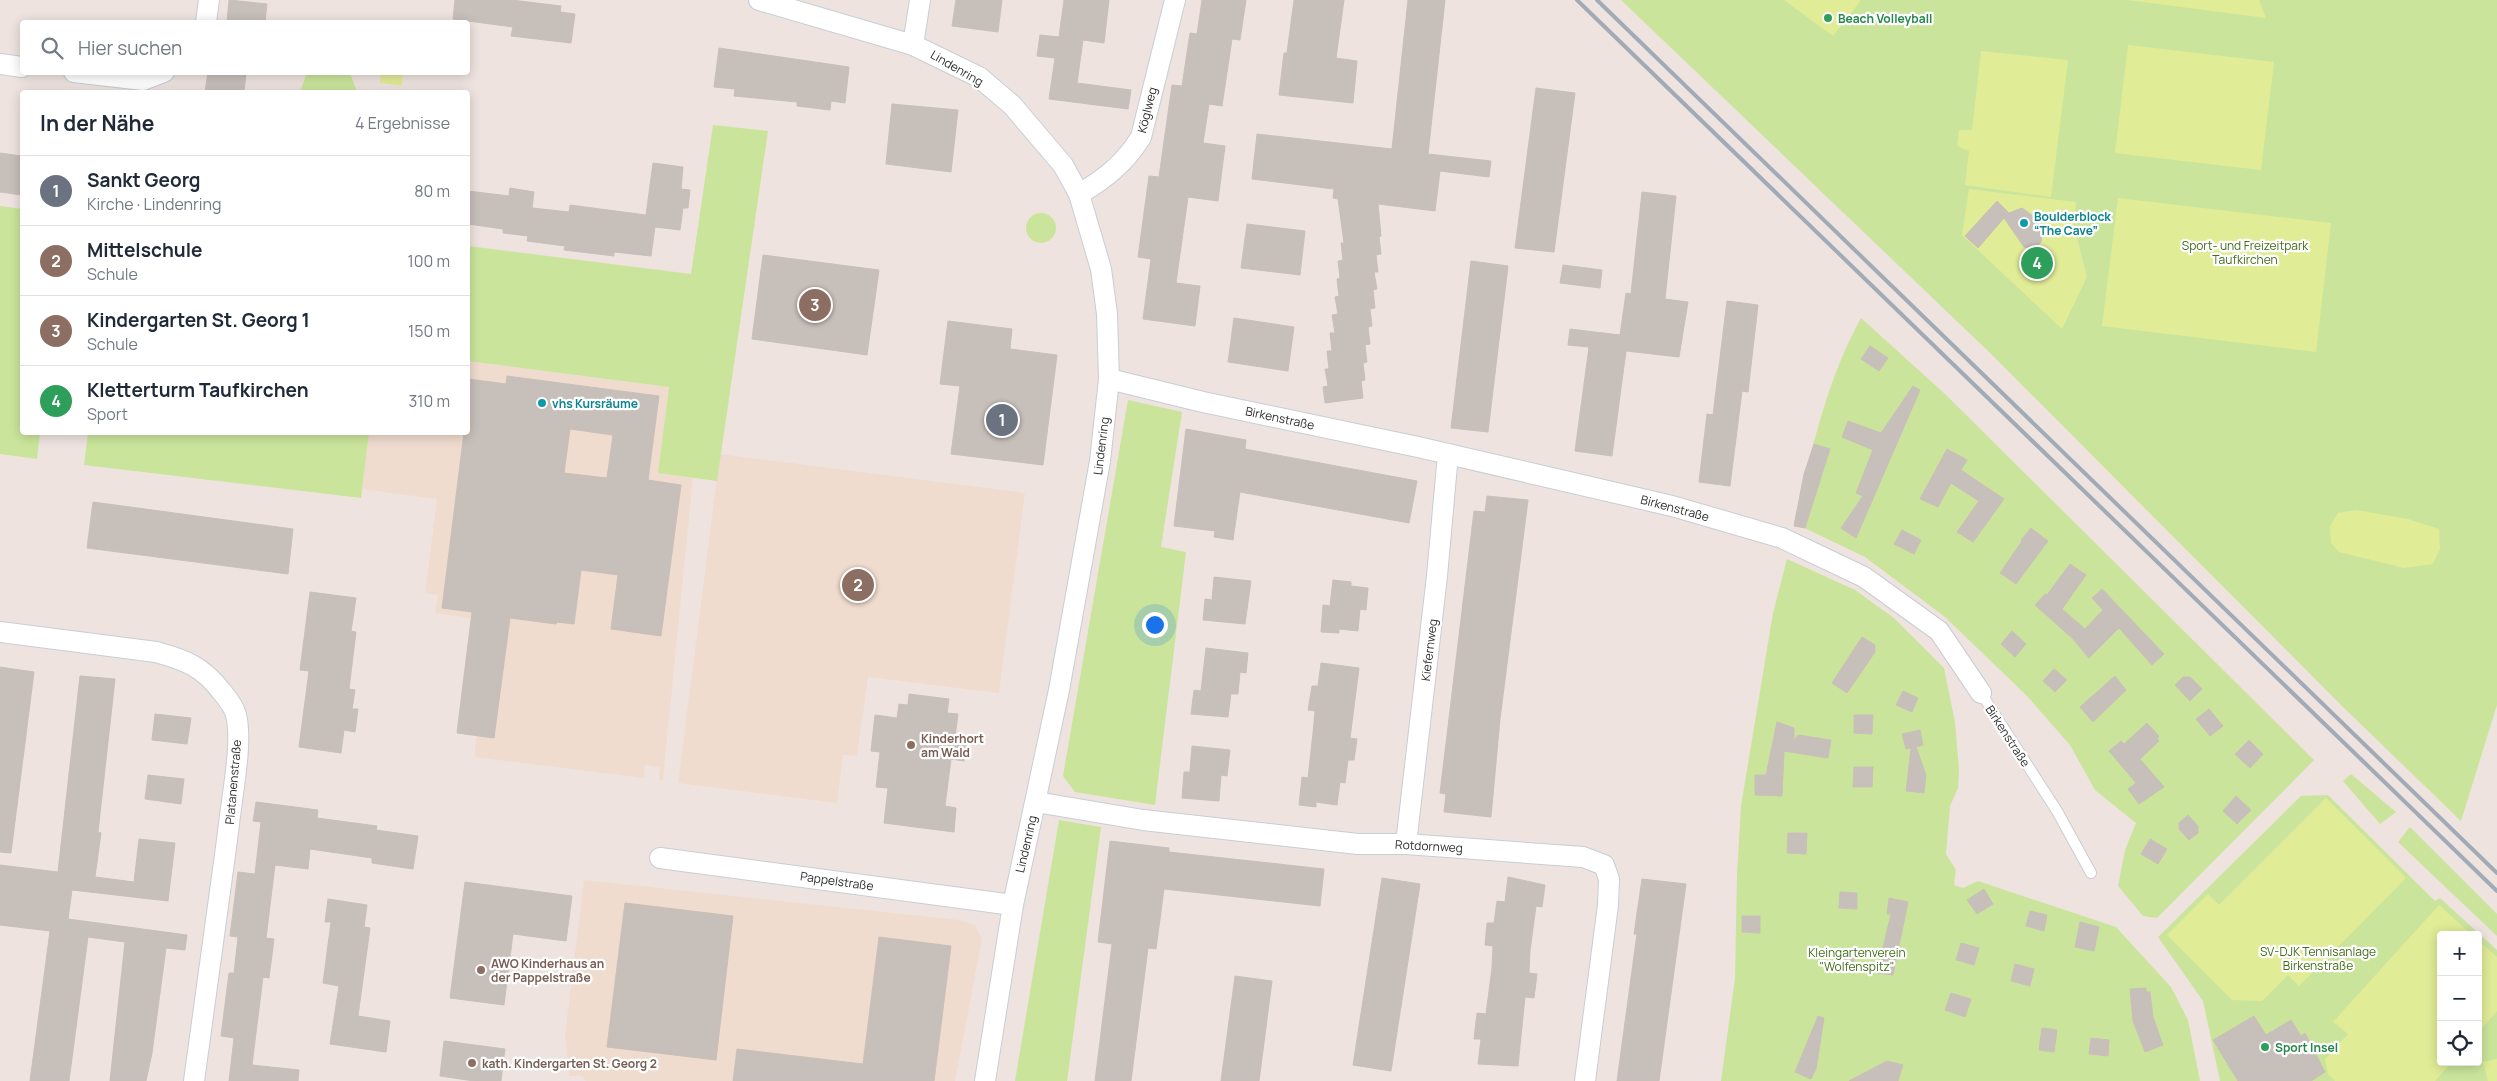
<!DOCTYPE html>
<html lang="de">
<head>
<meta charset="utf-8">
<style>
	:root { --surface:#fff; --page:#f2f2f3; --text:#1f2937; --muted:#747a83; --line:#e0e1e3; --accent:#ea580c }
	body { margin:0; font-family:Manrope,sans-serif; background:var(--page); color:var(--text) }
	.controls { position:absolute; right:15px; bottom:15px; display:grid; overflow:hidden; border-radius:5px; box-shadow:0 2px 12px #0003 }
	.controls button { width:45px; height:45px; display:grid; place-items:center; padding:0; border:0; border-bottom:1px solid var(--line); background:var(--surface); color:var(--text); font:25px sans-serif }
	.you { position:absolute; left:1154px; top:624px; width:18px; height:18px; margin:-12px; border:4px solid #fff; border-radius:50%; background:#1a73e8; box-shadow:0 0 0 8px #1a73e833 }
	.badge { display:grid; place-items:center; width:32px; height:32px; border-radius:50%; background:var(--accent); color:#fff; font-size:16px; font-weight:700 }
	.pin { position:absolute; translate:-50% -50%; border:2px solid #fff; box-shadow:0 1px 5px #0006 }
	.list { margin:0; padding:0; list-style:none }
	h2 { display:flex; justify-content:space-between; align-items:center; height:65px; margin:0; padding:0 20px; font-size:21px }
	h2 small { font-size:16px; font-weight:400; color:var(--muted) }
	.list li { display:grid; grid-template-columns:32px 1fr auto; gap:15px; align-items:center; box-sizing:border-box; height:70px; padding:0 20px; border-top:1px solid var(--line) }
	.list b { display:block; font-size:19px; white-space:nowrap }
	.list p { margin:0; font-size:16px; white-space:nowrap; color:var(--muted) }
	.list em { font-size:16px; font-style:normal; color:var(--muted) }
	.icon { flex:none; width:28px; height:28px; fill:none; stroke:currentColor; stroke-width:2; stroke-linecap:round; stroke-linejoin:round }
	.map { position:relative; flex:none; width:2497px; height:1081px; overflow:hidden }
	.search { position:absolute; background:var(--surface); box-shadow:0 2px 12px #0003; left:20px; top:20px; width:450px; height:55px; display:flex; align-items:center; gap:12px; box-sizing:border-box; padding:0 18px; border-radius:5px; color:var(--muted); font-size:19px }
	.panel { position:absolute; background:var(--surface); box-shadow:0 2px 12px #0003; left:20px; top:90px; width:450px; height:345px; border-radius:5px }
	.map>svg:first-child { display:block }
</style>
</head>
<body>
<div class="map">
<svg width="2497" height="1081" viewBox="0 0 2497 1081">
	<rect width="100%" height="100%" fill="#eee3df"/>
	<g fill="#f0dccf">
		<polygon points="468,361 669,387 658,472 693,478 663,780 659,780 660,767 645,765 644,778 474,757 477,735 457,733 471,618 435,613 438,595 425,593 437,499 361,489 369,433 468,432"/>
		<polygon points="720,454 1025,493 999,693 868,677 857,756 843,755 837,803 678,783"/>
		<polygon points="584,880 959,920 975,925 982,939 955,1081 586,1081 582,1076 569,1076 565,1035"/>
	</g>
	<g fill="#cae59b" fill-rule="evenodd">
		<polygon points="1621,0 2497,0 2497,705 2461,821 2343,707 1988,351"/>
		<polygon points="307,73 350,73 357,92 300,92"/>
		<polygon points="713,125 768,131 717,481 658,473 669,387 468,361 468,246 691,274"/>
		<polygon points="0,206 22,209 22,432 40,433 37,459 0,454"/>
		<circle cx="1041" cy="228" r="15"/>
		<path d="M1861 318 1945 394 2314 760 2157 918 2143 916 2118 886 2125 850 2136 823 2095 790 2070 745 2027 696 1945 617 1865 557 1794 523C1811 453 1826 381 1861 318Z"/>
		<polygon points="1128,400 1182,412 1161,547 1186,552 1155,805 1075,792 1063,776"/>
		<polygon points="88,433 88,432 369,433 361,498 84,465"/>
		<polygon points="1787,559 1855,590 1894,618 1944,668 1955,722 1959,770 1958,788 1950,806 1946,854 1956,870 1954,885 1963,888 1978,881 2116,927 2171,987 2188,1020 2200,1081 1721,1081 1735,978 1737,874 1741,806 1773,613"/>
		<polygon points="2351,774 2396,812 2380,824 2343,781"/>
		<path d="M2328 795 2435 901 2440 898 2497 950V1081H2220L2203 1001 2158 937 2301 796ZM2441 935H2478V1062H2441Z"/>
		<polygon points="1059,820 1101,827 1067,1081 1015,1081"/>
		<polygon points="2410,827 2497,914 2497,936 2398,842"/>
	</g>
	<g fill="#e1ec97">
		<polygon points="1784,0 1861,0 1833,36"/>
		<polygon points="2128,0 2259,0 2266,18"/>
		<polygon points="2128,45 2274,62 2261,170 2115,153"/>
		<polygon points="1981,51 2068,60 2051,197 1965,185 1969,151 1957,146 1959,130 1972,130"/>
		<polygon points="381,73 403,73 402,86 380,83"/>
		<polygon points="1969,189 2076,202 2074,226 2087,277 2062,329 1962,235"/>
		<polygon points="2118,198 2331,223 2316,352 2102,326"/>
		<polygon points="2356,510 2408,519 2439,529 2440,549 2433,564 2404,568 2339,552 2331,543 2330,526 2338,513"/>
		<polygon points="2326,798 2406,878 2299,986 2288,975 2262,1001 2232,1000 2167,935 2208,894 2219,905"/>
		<polygon points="2439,905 2472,935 2441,935 2441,1062 2452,1062 2435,1081 2335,1081 2328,1074 2325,1059 2348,1034 2333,1022"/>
		<polygon points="2478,940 2497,957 2497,1011 2478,1033"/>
		<polygon points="2497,1059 2497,1081 2488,1081 2483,1062"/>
	</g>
	<g fill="#c7bfba" stroke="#cabfb8" fill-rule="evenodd">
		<polygon points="229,0 267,4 265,22 227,22"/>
		<polygon points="455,0 512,0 561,6 560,12 575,14 571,43 511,36 513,27 453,19"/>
		<polygon points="956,0 1002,0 998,32 952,26"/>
		<polygon points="1064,0 1109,0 1104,43 1083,40 1077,83 1131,90 1128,109 1049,99 1055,58 1037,56 1040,35 1059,37"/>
		<polygon points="1202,0 1246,0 1240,40 1232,39 1222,106 1209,104 1203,143 1225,146 1218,201 1188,197 1176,283 1200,286 1195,326 1143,319 1151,259 1138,257 1149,176 1159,177 1172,85 1182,86 1190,33 1197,34"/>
		<polygon points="1294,0 1344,0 1336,58 1357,61 1353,103 1279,95 1284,53 1287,53"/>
		<polygon points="1408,0 1445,0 1428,154 1491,161 1489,177 1440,171 1435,211 1378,204 1381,236 1379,237 1381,254 1376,255 1378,272 1374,272 1377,289 1373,290 1375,308 1370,309 1372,326 1368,327 1370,344 1365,345 1367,362 1363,363 1365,380 1361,381 1363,398 1325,403 1323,387 1328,386 1325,369 1329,369 1327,351 1332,351 1330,333 1335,333 1332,315 1338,314 1335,297 1339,296 1337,279 1340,278 1338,261 1343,260 1341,243 1344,243 1338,199 1333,198 1334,189 1252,179 1257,134 1392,149"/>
		<polygon points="719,48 849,67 845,103 831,101 830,110 797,106 797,102 734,96 735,89 714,87"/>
		<polygon points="208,72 246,72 244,92 205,92"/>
		<polygon points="1536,88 1575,93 1554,252 1515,248"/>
		<polygon points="892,104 958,110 951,172 886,164"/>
		<polygon points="0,153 22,156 22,195 0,192"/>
		<polygon points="653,163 683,167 681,189 690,190 688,208 683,208 680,230 655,227 651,256 614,252 614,256 564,250 565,246 527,241 528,236 503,233 503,229 468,224 468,191 509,196 510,188 534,192 532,208 569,212 570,205 646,215"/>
		<polygon points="1642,192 1676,196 1665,299 1688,302 1679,357 1626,351 1612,456 1575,451 1589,347 1568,345 1570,329 1620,335 1626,293 1631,294"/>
		<polygon points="1997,201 2009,213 2022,208 2033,216 2043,230 2041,242 2035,249 2024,247 2004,218 1978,248 1965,236"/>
		<polygon points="1247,224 1305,231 1300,275 1241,268"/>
		<polygon points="763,255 879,270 867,355 752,339"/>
		<polygon points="1471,261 1508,266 1488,432 1451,428"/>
		<polygon points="1563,265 1602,270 1600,288 1560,283"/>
		<polygon points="1727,301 1758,305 1748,392 1742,391 1730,486 1699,482 1707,414 1713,415"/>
		<polygon points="1234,318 1294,327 1288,371 1228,362"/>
		<polygon points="948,321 1012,329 1010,349 1057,355 1043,465 951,454 960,386 940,384"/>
		<polygon points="1870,346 1888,358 1879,371 1861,359"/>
		<path d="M507 376 659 396 648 480 681 485 661 636 611 629 618 575 581 570 574 624 557 622 556 624 510 618 494 738 457 733 472 612 442 608 464 432H468V379L506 384ZM570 429 613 435 607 478 564 473Z"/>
		<polygon points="1913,386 1920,390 1856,538 1841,528 1863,496 1856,493 1873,450 1842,437 1848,421 1881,433"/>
		<polygon points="1186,429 1246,440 1245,449 1417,481 1409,523 1240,492 1233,540 1214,537 1215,531 1174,526"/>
		<polygon points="1814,444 1830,449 1805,528 1794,526 1804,474"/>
		<polygon points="1947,449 1967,460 1961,470 2004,499 1973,542 1957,532 1979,501 1951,483 1938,507 1920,499"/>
		<polygon points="1487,496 1528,500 1500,719 1491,817 1444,812 1446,794 1440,793 1474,511 1485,512"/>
		<polygon points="93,502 293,529 288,574 87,548"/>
		<polygon points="2031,528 2048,541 2016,584 2000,573 2022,541 2021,540"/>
		<polygon points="1902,530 1921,540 1914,554 1894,544"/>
		<polygon points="2070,564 2086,575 2062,609 2085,629 2103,610 2092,598 2102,589 2164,654 2152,665 2119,628 2089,658 2073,639 2035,605 2045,594 2047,595"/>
		<polygon points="1214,577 1251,581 1245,624 1203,620 1205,599 1212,600"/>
		<polygon points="1333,580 1351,582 1351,586 1368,588 1366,610 1360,609 1358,631 1339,629 1339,633 1321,632 1323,605 1330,606"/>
		<polygon points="310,592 356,598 351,631 356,632 349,689 355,690 352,709 358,709 355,732 344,730 341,753 299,747 309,671 300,670"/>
		<polygon points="2012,631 2026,644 2015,657 2001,644"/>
		<polygon points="1862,637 1875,645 1875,652 1847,693 1832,683"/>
		<polygon points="1206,648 1248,653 1246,673 1240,672 1238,694 1231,694 1228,717 1191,714 1194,690 1201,691"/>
		<polygon points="1321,663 1359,668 1350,738 1357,739 1354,760 1348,760 1345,783 1340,782 1337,805 1316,802 1316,807 1299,805 1302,777 1308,778 1313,733 1315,711 1308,710 1312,686 1318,686"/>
		<polygon points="0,667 34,672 11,853 0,852"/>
		<polygon points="2054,669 2067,680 2055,692 2043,681"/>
		<polygon points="80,676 115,679 98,832 101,833 95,877 134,882 139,839 175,843 168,901 72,890 68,919 187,935 185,950 166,948 152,1053 146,1081 110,1081 125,942 88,937 69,1081 30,1081 50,931 0,925 0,865 58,872"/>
		<polygon points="2115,676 2126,690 2093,722 2080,707"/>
		<polygon points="2183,677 2190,677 2202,689 2190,701 2175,685"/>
		<polygon points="1903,691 1918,698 1912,712 1896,705"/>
		<polygon points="909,694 949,699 947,713 958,714 955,737 967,739 964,761 951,759 945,806 956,808 954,832 884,823 888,788 876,787 880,752 871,751 875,715 897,718 899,704 908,705"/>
		<polygon points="2209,709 2223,726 2210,736 2196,719"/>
		<polygon points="155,714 191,718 187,744 152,740"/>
		<polygon points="1854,715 1873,715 1872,734 1854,733"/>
		<polygon points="1777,722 1794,728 1794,741 1798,735 1831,740 1828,758 1784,751 1782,796 1755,795 1755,775 1766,775"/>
		<polygon points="2147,723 2159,736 2157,739 2159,741 2140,759 2164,787 2139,804 2128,789 2136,783 2109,751 2121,741 2124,744"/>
		<polygon points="1920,730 1923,745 1916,747 1926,775 1924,793 1906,791 1911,748 1906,749 1902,734"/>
		<polygon points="2249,740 2263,754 2250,768 2235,754"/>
		<polygon points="1192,746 1230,750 1227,776 1221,775 1219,801 1182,798 1184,772 1190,772"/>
		<polygon points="1854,767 1873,767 1872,787 1853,787"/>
		<polygon points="148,775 184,779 181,804 145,799"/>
		<polygon points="2236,796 2251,810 2237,824 2223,811"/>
		<polygon points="256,802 318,810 317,818 377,826 376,830 418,836 413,869 372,863 372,858 310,849 308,869 275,865 266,938 274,939 269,978 263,977 252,1065 299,1070 298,1081 229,1081 234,1038 221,1036 229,973 234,973 238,937 230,936 238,872 255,874 261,822 253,821"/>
		<polygon points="2188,815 2198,826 2198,833 2189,840 2179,829 2179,823"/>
		<polygon points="1788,833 1807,833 1806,854 1787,853"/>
		<polygon points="2150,839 2167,849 2158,864 2141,854"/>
		<polygon points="1110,841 1169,848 1169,852 1324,869 1320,906 1164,889 1156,949 1148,948 1131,1081 1095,1081 1112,944 1098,942"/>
		<polygon points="1508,877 1545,885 1542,907 1536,906 1530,951 1529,973 1537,974 1534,998 1525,997 1518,1066 1478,1064 1481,1039 1474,1039 1477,1013 1486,1014 1492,968 1493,946 1485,945 1487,923 1494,923 1497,901 1505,902"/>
		<polygon points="1382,878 1420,884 1391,1071 1353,1065"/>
		<polygon points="1642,879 1686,884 1659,1081 1617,1081 1637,934 1634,934"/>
		<polygon points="465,882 572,896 566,941 513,934 504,1005 450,998"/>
		<polygon points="1984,889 1993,904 1977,914 1967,900"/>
		<polygon points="1840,892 1857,893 1857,909 1839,908"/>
		<polygon points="1889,898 1908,902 1893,975 1877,973 1891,914 1887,914"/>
		<polygon points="328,899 367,905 364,927 370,928 358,1016 390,1021 386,1052 330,1044 339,986 323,983 331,922 325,922"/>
		<polygon points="625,903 733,916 716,1060 607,1047"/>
		<polygon points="2030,911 2047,915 2044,931 2026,926"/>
		<polygon points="1742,916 1760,916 1760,933 1742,932"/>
		<polygon points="2080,922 2099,927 2094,951 2075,947"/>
		<polygon points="879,937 951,946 934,1081 733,1081 737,1049 863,1064"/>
		<polygon points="1961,943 1979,948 1974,965 1956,960"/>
		<polygon points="1838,950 1854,953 1853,969 1835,967"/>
		<polygon points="2015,964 2034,969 2030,986 2011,981"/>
		<polygon points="1235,976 1272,981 1259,1081 1221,1081"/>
		<polygon points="2146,988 2146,992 2150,992 2153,1017 2163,1045 2145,1052 2133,1021 2130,989"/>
		<polygon points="1951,993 1971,999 1965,1017 1945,1010"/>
		<polygon points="1818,1016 1824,1018 1816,1069 1811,1079 1795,1072"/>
		<polygon points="2254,1016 2266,1035 2291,1020 2301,1036 2305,1033 2325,1072 2311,1081 2238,1081 2213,1040"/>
		<polygon points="2042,1028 2057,1030 2054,1052 2039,1050"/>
		<polygon points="2091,1038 2109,1040 2108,1056 2089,1054"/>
		<polygon points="444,1041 505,1049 501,1081 474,1081 440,1076"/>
		<polygon points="1887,1061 1903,1065 1898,1081 1849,1081"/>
	</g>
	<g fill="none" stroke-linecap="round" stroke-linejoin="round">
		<defs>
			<polyline id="lane" points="1981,693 2057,811 2091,873"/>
			<g id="street">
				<polyline points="759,0 913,45 979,77 1012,105 1063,165 1079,194 1101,269 1107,314 1109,379 1100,461 1059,690 1013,905 985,1081"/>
				<polyline points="206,22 209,0"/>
				<polyline points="913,45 920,0"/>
				<polyline points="0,64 22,67"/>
				<polyline points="74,72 143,80 164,72"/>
				<path d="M1079 194C1105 179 1125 163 1141 137L1175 0"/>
				<polyline points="1109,379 1203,402 1418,447 1672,506 1782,538 1864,577 1939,631 1981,693"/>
				<path d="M0 632 156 652C186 660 203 667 222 692 227 698 234 706 236 715 243 742 232 795 229 824 218 910 206 996 194 1081"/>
				<polyline points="1036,802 1143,820 1358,844 1406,844 1583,857 1604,865 1609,879 1608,905 1585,1081"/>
				<polyline points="1406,844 1437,576 1448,454"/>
				<polyline points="660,858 1013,905"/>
			</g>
		</defs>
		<use href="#lane" stroke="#c7ced6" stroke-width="12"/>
		<use href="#street" stroke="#c7ced6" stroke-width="22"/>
		<use href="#lane" stroke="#fff" stroke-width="10"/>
		<use href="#street" stroke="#fff" stroke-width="20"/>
		<g stroke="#a1abb7" stroke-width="4">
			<polyline points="1577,0 2497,891"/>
			<polyline points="1597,0 2497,873"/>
		</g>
	</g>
	<g fill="#2e9e5b" stroke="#fff" stroke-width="2">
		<circle cx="1828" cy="18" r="5"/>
		<circle cx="2265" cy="1047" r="5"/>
	</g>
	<g fill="#0f9aa8" stroke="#fff" stroke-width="2">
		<circle cx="2024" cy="223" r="5"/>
		<circle cx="542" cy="403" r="5"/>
	</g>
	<g fill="#8d6e63" stroke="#fff" stroke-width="2">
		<circle cx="911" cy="745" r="5"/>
		<circle cx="481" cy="970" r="5"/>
		<circle cx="472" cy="1063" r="5"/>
	</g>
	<g text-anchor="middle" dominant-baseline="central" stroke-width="4.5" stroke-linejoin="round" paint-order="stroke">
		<g font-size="12" font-weight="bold" fill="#27864d" stroke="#fff" text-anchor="start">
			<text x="1838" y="18">Beach Volleyball</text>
			<text x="2275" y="1047">Sport Insel</text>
		</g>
		<g font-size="12" fill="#2d2d2d" stroke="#fff">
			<text transform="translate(957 68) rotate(30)">Lindenring</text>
			<text transform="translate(1147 110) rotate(-76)">Köglweg</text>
			<text transform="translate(1280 418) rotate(12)">Birkenstraße</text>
			<text transform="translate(1101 446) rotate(-83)">Lindenring</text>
			<text transform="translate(1675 508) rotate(15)">Birkenstraße</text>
			<text transform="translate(1429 650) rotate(-83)">Kiefernweg</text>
			<text transform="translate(2008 736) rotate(57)">Birkenstraße</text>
			<text transform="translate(233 782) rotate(-85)">Platanenstraße</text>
			<text transform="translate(1026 844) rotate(-77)">Lindenring</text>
			<text transform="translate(1429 846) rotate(3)">Rotdornweg</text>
			<text transform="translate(837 881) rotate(8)">Pappelstraße</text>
		</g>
		<g font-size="12" font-weight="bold" fill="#0d838f" stroke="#fff" text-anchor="start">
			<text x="2034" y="216">Boulderblock<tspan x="2034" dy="14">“The Cave”</tspan></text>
			<text x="552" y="403">vhs Kursräume</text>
		</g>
		<g font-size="12" fill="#436d1a" stroke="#fff">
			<text x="2245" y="245">Sport- und Freizeitpark<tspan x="2245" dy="14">Taufkirchen</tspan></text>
			<text x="2318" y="951">SV-DJK Tennisanlage<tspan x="2318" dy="14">Birkenstraße</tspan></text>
			<text x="1857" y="952">Kleingartenverein<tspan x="1857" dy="14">"Wolfenspitz"</tspan></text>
		</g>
		<g font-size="12" font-weight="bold" fill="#785e54" stroke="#fff" text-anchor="start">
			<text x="921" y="738">Kinderhort<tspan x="921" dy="14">am Wald</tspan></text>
			<text x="491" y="963">AWO Kinderhaus an<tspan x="491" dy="14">der Pappelstraße</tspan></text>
			<text x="482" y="1063">kath. Kindergarten St. Georg 2</text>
		</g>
	</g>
</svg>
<div class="controls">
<button>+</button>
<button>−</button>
<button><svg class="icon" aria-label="locate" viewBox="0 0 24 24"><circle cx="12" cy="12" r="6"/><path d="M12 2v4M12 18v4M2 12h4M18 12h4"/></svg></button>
</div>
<div class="you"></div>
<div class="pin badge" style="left:1002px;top:420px;background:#6b7280">1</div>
<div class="pin badge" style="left:858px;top:585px;background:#8d6e63">2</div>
<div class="pin badge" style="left:815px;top:305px;background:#8d6e63">3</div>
<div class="pin badge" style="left:2037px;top:263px;background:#2e9e5b">4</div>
<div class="search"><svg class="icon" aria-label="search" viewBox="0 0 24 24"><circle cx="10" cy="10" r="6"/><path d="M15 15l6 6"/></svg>Hier suchen</div>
<section class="panel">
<h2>In der Nähe<small>4 Ergebnisse</small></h2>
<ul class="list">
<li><span class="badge" style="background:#6b7280">1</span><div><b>Sankt Georg</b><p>Kirche · Lindenring</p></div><em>80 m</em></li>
<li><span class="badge" style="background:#8d6e63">2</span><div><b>Mittelschule</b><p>Schule</p></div><em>100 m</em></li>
<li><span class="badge" style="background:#8d6e63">3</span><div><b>Kindergarten St. Georg 1</b><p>Schule</p></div><em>150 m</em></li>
<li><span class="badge" style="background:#2e9e5b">4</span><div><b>Kletterturm Taufkirchen</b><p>Sport</p></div><em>310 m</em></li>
</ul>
</section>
</div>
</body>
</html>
